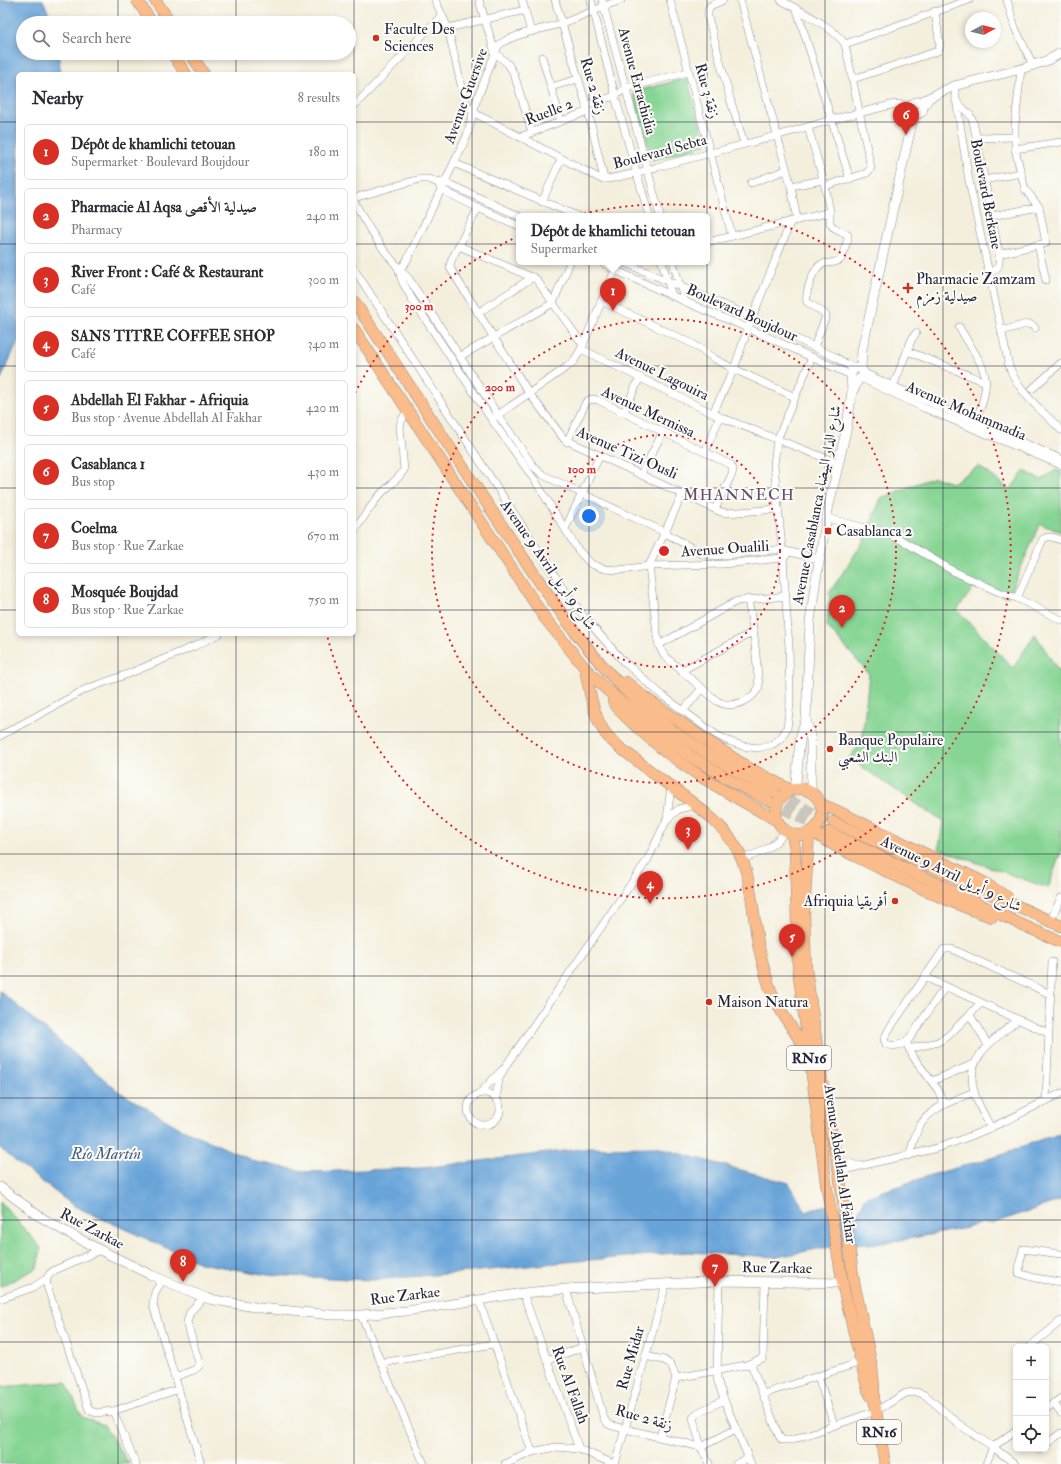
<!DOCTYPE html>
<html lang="en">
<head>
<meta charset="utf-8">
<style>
	:root { --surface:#fff; --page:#f2f2f3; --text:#2b2b33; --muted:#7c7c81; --line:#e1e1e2; --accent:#d93025 }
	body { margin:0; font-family:"IM FELL Double Pica",Amiri,serif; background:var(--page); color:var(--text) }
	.controls { position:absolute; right:12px; bottom:12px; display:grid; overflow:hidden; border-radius:6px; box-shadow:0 2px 6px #0003 }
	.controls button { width:36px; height:36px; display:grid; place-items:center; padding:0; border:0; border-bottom:1px solid var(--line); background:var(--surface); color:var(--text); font:20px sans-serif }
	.compass { position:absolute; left:965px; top:12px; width:36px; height:36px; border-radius:50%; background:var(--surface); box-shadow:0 2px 6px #0003; rotate:83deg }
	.you { position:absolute; left:589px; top:516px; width:14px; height:14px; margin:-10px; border:3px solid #fff; border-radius:50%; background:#1a73e8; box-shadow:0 0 0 6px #1a73e833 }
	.badge { display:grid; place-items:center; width:26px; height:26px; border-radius:50%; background:var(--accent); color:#fff; font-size:13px; font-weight:700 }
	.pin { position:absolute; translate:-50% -33px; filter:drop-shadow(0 1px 2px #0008) }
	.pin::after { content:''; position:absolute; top:21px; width:14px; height:12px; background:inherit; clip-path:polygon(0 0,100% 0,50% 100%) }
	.popup { position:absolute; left:516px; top:213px; width:194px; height:52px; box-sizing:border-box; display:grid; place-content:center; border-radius:6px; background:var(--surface); filter:drop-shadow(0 1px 3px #0005); font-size:13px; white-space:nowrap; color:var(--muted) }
	.popup b { font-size:15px; color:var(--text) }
	.popup::after { content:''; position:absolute; left:50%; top:100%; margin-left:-8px; border:8px solid transparent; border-top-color:var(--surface) }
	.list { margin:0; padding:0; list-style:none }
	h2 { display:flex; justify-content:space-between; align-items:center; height:52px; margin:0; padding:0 16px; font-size:17px }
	h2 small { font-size:13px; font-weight:400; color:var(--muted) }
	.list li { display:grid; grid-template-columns:26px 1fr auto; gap:12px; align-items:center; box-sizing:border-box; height:56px; margin:0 8px 8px; padding:0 8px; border:1px solid var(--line); border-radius:6px }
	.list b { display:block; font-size:15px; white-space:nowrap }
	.list p { margin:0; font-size:13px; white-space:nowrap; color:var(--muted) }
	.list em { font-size:13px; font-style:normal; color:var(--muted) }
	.icon { flex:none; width:22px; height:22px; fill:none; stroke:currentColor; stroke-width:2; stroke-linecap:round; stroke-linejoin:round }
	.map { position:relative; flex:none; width:1061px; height:1464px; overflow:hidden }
	.search { position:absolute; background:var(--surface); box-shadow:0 2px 6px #0003; left:16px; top:16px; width:340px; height:44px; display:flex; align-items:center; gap:10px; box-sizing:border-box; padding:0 14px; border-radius:22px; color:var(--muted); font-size:15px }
	.panel { position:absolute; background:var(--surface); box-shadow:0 2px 6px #0003; left:16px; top:72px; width:340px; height:564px; border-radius:6px }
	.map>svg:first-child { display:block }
</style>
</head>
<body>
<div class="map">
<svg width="1061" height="1464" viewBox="0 0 1061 1464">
	<rect width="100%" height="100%" fill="#fdfcf7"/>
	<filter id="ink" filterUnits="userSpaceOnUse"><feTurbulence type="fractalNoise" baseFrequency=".025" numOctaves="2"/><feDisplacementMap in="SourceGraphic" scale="8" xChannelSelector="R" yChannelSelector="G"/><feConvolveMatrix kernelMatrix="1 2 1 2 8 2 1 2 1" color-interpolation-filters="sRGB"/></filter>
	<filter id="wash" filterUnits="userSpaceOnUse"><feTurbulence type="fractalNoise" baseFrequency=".012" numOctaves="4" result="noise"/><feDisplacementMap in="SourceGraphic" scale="16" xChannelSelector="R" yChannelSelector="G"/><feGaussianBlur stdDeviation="0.9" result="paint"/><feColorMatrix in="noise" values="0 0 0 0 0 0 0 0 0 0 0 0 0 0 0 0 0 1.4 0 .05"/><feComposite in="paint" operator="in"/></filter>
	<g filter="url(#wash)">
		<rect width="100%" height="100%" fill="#f4efdd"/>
		<g fill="#87d594" stroke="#547c68">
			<polygon points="687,78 706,145 652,160 633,92"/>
			<polygon points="979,466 1010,490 1024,471 1042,480 1056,470 1061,472 1061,532 1040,524 1008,597 974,587 957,610 1013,668 1035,634 1061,675 1061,851 1048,888 939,849 943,822 849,758 862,742 869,674 827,626 830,592 863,542 881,498 934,477 952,483"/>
			<polygon points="0,1201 41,1248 37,1268 0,1287"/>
			<polygon points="66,1382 82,1417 104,1425 129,1464 0,1464 0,1387"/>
		</g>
		<g fill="#69a4d9" stroke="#46638a">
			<polygon points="0,0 43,0 53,23 23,23 23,53 58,53 61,74 18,74 18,341 0,381"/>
			<polygon points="0,991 118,1091 178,1127 256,1162 308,1172 422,1168 589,1148 656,1147 789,1183 806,1212 826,1205 857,1214 866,1197 931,1175 1002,1155 1042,1139 1061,1134 1061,1200 994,1223 982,1223 967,1228 890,1242 822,1248 777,1257 688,1252 565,1262 470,1272 372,1280 268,1275 200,1263 74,1206 19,1164 0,1148"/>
		</g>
	</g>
	<g filter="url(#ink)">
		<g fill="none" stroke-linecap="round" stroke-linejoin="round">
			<g stroke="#cac6bd" stroke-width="11" stroke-dasharray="11 5.5" stroke-linecap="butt">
				<polyline points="774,792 813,813 833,822"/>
				<polyline points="769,801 828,832"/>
			</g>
			<defs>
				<g id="minor">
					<polyline points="435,0 448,28 465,102 469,108 478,115 601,179 608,179 637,173 657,167 776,136 831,120 895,104 912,106"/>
					<polyline points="479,0 495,53 508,64 514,74 532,132"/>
					<polyline points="522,0 531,32"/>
					<polyline points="555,0 588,111 604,179"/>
					<polyline points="591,0 615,96 649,216"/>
					<polyline points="602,0 660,216"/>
					<polyline points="670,0 732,236"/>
					<polyline points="723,0 710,6 708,11 708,17 731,102 744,143"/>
					<polyline points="740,0 791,186 797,220"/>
					<path d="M781 0C801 12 831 25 845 44L871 168 867 173 825 186"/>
					<polyline points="1007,0 1015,28 1033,65"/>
					<polyline points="797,10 850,179"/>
					<polyline points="448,28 525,10"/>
					<polyline points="845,44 969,0"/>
					<polyline points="542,57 551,87"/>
					<polyline points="853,79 938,51 940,46 935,11"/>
					<path d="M954 86 969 181 1009 366C1019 394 1041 409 1061 430"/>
					<path d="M956 101 970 115 973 121 999 254C1000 267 999 267 989 274"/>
					<polyline points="586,105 615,96 626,88 688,72"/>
					<polyline points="354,106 442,15"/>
					<polyline points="561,121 551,87 578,79"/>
					<path d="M808 127 825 186 830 212V223L833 227 848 235V239L841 259C836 264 829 262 822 264 813 268 805 293 807 302L824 313 826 316 814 347"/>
					<polyline points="520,137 588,111"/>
					<polyline points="976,138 1015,137"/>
					<polyline points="1015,149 1061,142"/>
					<polyline points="454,163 577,216"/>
					<polyline points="984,180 1021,173"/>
					<polyline points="440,182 444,182 453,186 519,216"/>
					<polyline points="438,183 441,188 450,194 478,208 519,226"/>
					<polyline points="751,183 786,170"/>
					<polyline points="791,186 823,180"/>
					<polyline points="354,198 420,179 429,179 438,183"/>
					<path d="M354 201C368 229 387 257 409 279L498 415 534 467 543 475 664 532 702 554 716 556 771 550H782L818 559"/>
					<polyline points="542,202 561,159"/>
					<polyline points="478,208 451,261 450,268 529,393 564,439 721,512 726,513 778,509"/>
					<polyline points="991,216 1039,207"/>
					<polyline points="708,242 830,212"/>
					<polyline points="1038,245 1046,280"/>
					<polyline points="459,246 536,279 583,345"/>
					<polyline points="999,254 1046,243 1039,207 1025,189 1015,149 1015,125 1021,69"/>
					<polyline points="601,262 615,270 704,310 734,322 851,375"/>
					<polyline points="623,262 740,312 835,357 853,368"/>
					<polyline points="662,262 672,296"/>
					<polyline points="673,262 685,302"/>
					<polyline points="354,269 561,585 585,618 623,661 663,696 715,734 728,741 743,746 758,748 773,744 781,738 787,728 790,704 789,647 783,558 774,465 777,440 812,357"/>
					<polyline points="399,270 402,281 412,299 492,420 536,482 578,550 591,564 605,569 619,570 649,566 723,564 783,558 786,556"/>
					<path d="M399 270 406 262 467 136 476 102 498 46C510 34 546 29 563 23 582 16 601 7 621 0"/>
					<polyline points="601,301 691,343 715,359 734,369 795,397"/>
					<polyline points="478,313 533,277"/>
					<path d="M959 327C982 366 997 376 974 423V427"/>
					<polyline points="1001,331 1027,324 1032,325 1035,328"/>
					<polyline points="582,347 615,270"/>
					<polyline points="907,351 986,382"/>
					<polyline points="461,356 553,303 570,262"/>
					<polyline points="864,373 926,401 1061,459"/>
					<polyline points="861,378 924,408 1061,465"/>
					<polyline points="892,389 912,339 916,333"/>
					<polyline points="1032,389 1061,363"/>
					<polyline points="624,412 640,377"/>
					<polyline points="713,413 734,369 748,328 791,221"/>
					<polyline points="495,417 567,367 574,361 581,349 720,417 838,463"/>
					<polyline points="567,442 586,402 591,399 598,400 731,465 733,469 732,474 715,509"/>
					<polyline points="705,452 720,417"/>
					<polyline points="641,474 663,432"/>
					<path d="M683 493 649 566 658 642 662 652 668 659 717 701C732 710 752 701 759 687L754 635 748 599"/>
					<polyline points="827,518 885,533 903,541 953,571 999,592 1017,598 1061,620"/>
					<polyline points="565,529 600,455"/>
					<path d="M354 531C363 519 370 506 380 495 388 486 398 480 404 470L400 427 401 422 407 410"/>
					<path d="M1017 598 1043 539C1049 535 1055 538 1061 540"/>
					<polyline points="659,645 737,601 786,596"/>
					<polyline points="681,671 753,632"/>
					<polyline points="683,711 702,688"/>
					<polyline points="0,736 86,689 128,674 195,646 219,634"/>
					<polyline points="667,819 679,809 695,805"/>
					<path d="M742 859C763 852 771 849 786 831"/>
					<polyline points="1050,921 1061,898"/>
					<polyline points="925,977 1048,1033"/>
					<path d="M945 987 907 1042C901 1045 892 1047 886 1044L884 1039 888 1031 944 949H952L1050 994"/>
					<polyline points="970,1015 988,1045"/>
					<polyline points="908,1046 914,1058 938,1090 944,1104"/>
					<polyline points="909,1049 938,1042 948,1036 981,1003"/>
					<polyline points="932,1081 974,1064"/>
					<polyline points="480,1093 502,1070"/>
					<circle cx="484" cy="1109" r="16"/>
					<polyline points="496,1099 499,1079 505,1067 648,859 667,819 671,786"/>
					<polyline points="1046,1101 1052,962"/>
					<path d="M991 1128C985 1116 977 1104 974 1091 964 1057 995 1039 1018 1020"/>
					<path d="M909 1156C912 1147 914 1138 918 1129 929 1107 953 1101 974 1092"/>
					<polyline points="837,1160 859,1166"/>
					<path d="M839 1172C873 1161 909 1157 943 1146 984 1133 1022 1113 1061 1093"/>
					<path d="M100 1250 55 1270C48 1274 46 1278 47 1286L89 1410 96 1413 113 1411 136 1464"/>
					<polyline points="1061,1254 1023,1249 1020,1262 1019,1273 1035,1278 1061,1282"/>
					<polyline points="163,1280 155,1292 153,1305 201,1464"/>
					<polyline points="719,1281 717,1379 724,1400 751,1464"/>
					<polyline points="566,1289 604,1419 608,1424 613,1426 701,1447 736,1429"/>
					<polyline points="523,1293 579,1449 614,1464"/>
					<polyline points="0,1299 34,1287 46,1279"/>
					<polyline points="479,1300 532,1452"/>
					<polyline points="361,1315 424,1464"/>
					<polyline points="1029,1347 1061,1321"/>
					<polyline points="645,1356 664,1360 671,1365 676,1378 660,1437"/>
					<polyline points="547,1360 583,1347"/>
					<polyline points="381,1363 494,1344"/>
					<polyline points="751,1364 779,1436 782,1440 792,1440 876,1411 906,1393 916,1392 925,1395 960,1425 993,1447 1015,1464"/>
					<polyline points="818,1376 834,1425"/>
					<polyline points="175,1377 194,1370 199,1366 199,1363 187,1322 190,1312 204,1297"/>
					<polyline points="676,1378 746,1365 763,1358 765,1282"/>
					<polyline points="763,1394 861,1362"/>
					<polyline points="1053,1403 1061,1413"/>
					<polyline points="1046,1409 1061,1398"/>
					<polyline points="113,1411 179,1389"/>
					<polyline points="1046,1444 1061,1433"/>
					<polyline points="1039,1450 1040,1449"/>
					<polyline points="505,1464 532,1452 556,1447 579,1449"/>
					<polyline points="615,1464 666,1284"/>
					<polyline points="709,1464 701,1447 693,1418 697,1413 724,1400"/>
					<polyline points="736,1464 748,1458"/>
					<polyline points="986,1464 993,1447 1016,1430"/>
				</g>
				<g id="tertiary">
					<path d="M914 113 911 109C912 103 915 101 920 102L954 86 1021 69 1046 61 1061 53"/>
					<polyline points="914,113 917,114 922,112 923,107 929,98"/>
					<polyline points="854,389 858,380 861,378 864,373 861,368 862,350 914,113"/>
					<polyline points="806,719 811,741 811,791"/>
					<path d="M795 789C799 765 797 741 806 719L810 622 815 585 829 505 846 431 852 392 851 373 855 368H861"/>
					<polyline points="0,1187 39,1216 61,1229 100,1250 151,1275 209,1299 260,1308 332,1315 361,1315 407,1311 523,1293 566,1289 719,1281 842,1283"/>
				</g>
				<g id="primary">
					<circle cx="799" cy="812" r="23"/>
					<polyline points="809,833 804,913 806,969 825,1101 839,1172 854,1282 872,1367 874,1387 874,1399 885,1464"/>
					<polyline points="792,834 795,849 798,968 826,1183 844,1291 861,1362 868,1390 871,1396"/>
				</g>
				<g id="trunk">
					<polyline points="137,0 152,23"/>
					<polyline points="155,0 171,23"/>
					<polyline points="172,53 186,74"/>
					<polyline points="190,53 204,74"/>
					<path d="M354 301C405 378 455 456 506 532 547 593 587 657 642 706 681 741 728 766 774 792"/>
					<polyline points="354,329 544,617 585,668 607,690 660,734 690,756 730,780 769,801"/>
					<path d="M585 669C589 688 592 709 601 726 605 735 612 741 619 747 636 760 653 773 670 786 697 806 729 827 742 859 752 885 753 915 758 943 762 962 766 980 774 998 783 1017 797 1035 808 1052"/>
					<polyline points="626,682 644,697 703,738 749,768 791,790"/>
					<path d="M613 701C619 712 629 720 638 728 679 767 729 794 778 821"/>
					<polyline points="821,804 835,810 983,882 1007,897"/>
					<polyline points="833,822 1061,926"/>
					<path d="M812 831C830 845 851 854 871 864 910 883 950 903 992 917"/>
					<polyline points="828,832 940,885 1018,923 1061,942"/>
				</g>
			</defs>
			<use href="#minor" stroke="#8b888c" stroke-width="8"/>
			<use href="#tertiary" stroke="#8b888c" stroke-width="10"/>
			<use href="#primary" stroke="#8b888c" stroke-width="12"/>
			<use href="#trunk" stroke="#8b888c" stroke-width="12"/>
			<use href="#minor" stroke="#fff" stroke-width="7"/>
			<use href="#tertiary" stroke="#fff" stroke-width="9"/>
			<use href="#primary" stroke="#fabc8b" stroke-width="11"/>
			<use href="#trunk" stroke="#fabc8b" stroke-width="11"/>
		</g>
	</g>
	<path fill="none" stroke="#22223b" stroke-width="1" stroke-opacity="0.55" d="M118 0V23M236 0V23M354 0V74M472 0V1464M589 0V1464M707 0V1464M825 0V1464M943 0V1464M118 53V74M236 53V74M0 122H18M354 122H1061M0 244H18M354 244H1061M0 366H18M354 366H1061M0 488H18M354 488H1061M0 610H18M354 610H1061M118 634V1464M236 634V1464M354 634V1464M0 732H1061M0 854H1061M0 976H1061M0 1098H1061M0 1220H1061M0 1342H1061"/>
	<g fill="none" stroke="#d62828" stroke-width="2" stroke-dasharray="2 4">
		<circle cx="664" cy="551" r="116"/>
		<circle cx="664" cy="551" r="232"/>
		<path d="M355 393A347 347 0 1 1 327 635"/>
	</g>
	<g fill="#c8321e" stroke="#fdfcf7" stroke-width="1.5">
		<circle cx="376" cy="38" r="4"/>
		<path d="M906 282h4v4h4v4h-4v4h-4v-4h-4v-4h4z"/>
		<rect x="824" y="527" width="8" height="8" rx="2"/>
		<circle cx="830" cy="749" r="4"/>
		<circle cx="895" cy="901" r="4"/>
		<circle cx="709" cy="1002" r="4"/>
	</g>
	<g text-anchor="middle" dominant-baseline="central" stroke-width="4" stroke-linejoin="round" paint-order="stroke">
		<g fill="#fdfcf7" stroke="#646373" stroke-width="1">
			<rect x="787" y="1046" width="44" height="24" rx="3"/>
			<rect x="857" y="1420" width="44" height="24" rx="3"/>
		</g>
		<g font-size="14" font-weight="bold" fill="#22223b">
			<text x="809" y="1058">RN16</text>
			<text x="879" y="1432">RN16</text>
		</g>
		<g font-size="15" fill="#22223b" stroke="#fdfcf7" text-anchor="start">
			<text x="384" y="29">Faculte Des<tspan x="384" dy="17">Sciences</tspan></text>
			<text x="916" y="279">Pharmacie Zamzam<tspan x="916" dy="17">صيدلية زمزم</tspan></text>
			<text x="836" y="531">Casablanca 2</text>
			<text x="838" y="740">Banque Populaire<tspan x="838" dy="17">البنك الشعبي</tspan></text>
			<text x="887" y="901" text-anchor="end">Afriquia أفريقيا</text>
			<text x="717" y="1002">Maison Natura</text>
		</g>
		<g font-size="15" fill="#22223b" stroke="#fdfcf7">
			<text transform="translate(637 81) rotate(75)">Avenue Errachidia</text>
			<text transform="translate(593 86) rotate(74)">Rue 2 زنقة</text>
			<text transform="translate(707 91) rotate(75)">Rue 3 زنقة</text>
			<text transform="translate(466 96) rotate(-70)">Avenue Guersive</text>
			<text transform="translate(549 112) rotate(-21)">Ruelle 2</text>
			<text transform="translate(660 152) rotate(-15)">Boulevard Sebta</text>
			<text transform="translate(986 194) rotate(79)">Boulevard Berkane</text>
			<text transform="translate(742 313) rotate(24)">Boulevard Boujdour</text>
			<text transform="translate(662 374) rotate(26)">Avenue Lagouira</text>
			<text transform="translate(966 411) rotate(23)">Avenue Mohammadia</text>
			<text transform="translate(648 412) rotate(25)">Avenue Mernissa</text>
			<text transform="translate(627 453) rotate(24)">Avenue Tizi Ousli</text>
			<text transform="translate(817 505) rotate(-79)">Avenue Casablanca شارع الدار البيضاء</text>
			<text transform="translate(725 549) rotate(-4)">Avenue Oualili</text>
			<text transform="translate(548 565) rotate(55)">Avenue 9 Avril شارع 9 أبريل</text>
			<text transform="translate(951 874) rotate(26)">Avenue 9 Avril شارع 9 أبريل</text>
			<text transform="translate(840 1164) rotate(82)">Avenue Abdellah Al Fakhar</text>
			<text transform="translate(92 1229) rotate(28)">Rue Zarkae</text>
			<text transform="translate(777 1268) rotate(1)">Rue Zarkae</text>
			<text transform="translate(405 1296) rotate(-7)">Rue Zarkae</text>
			<text transform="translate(631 1358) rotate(-74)">Rue Midar</text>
			<text transform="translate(570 1385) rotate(70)">Rue Al Fallah</text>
			<text transform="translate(644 1418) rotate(16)">Rue 2 زنقة</text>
		</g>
		<g font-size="16" letter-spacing="1" fill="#634b6d" stroke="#fdfcf7">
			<text x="739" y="495">MHANNECH</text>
		</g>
		<g font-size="16" font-style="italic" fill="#425c82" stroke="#fdfcf7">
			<text x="106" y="1154">Río Martín</text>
		</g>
	</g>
	<circle cx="664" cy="551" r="6" fill="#d62828" stroke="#fdfcf7" stroke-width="2"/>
	<g font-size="12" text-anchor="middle" font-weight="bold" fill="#d62828" stroke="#fdfcf7" stroke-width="4" stroke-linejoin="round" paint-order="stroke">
		<text x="419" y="310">300 m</text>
		<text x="500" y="391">200 m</text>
		<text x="582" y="473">100 m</text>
	</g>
</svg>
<div class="controls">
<button>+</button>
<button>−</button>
<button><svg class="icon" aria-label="locate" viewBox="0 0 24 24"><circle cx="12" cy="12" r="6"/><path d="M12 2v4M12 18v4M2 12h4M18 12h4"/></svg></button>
</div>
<svg class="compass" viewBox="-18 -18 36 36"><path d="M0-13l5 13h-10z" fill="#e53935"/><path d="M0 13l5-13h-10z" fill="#7c7c81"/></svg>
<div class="you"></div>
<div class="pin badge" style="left:613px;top:311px">1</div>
<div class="popup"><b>Dépôt de khamlichi tetouan</b>Supermarket</div>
<div class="pin badge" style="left:842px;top:628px">2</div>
<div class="pin badge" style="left:688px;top:850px">3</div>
<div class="pin badge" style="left:650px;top:904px">4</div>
<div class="pin badge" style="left:792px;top:957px">5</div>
<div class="pin badge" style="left:906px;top:135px">6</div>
<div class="pin badge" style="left:715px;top:1287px">7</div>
<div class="pin badge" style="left:183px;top:1282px">8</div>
<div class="search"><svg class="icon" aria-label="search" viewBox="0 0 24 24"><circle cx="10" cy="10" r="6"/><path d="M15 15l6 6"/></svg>Search here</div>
<section class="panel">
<h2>Nearby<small>8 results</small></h2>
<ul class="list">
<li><span class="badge">1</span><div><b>Dépôt de khamlichi tetouan</b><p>Supermarket · Boulevard Boujdour</p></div><em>180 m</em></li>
<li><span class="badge">2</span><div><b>Pharmacie Al Aqsa صيدلية الأقصى</b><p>Pharmacy</p></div><em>240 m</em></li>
<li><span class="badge">3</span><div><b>River Front : Café &amp; Restaurant</b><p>Café</p></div><em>300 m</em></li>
<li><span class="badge">4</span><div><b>SANS TITRE COFFEE SHOP</b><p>Café</p></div><em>340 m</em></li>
<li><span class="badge">5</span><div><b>Abdellah El Fakhar - Afriquia</b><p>Bus stop · Avenue Abdellah Al Fakhar</p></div><em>420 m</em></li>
<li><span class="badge">6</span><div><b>Casablanca 1</b><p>Bus stop</p></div><em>430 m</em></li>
<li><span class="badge">7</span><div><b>Coelma</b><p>Bus stop · Rue Zarkae</p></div><em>670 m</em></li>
<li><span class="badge">8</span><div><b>Mosquée Boujdad</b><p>Bus stop · Rue Zarkae</p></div><em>750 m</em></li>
</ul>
</section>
</div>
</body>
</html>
